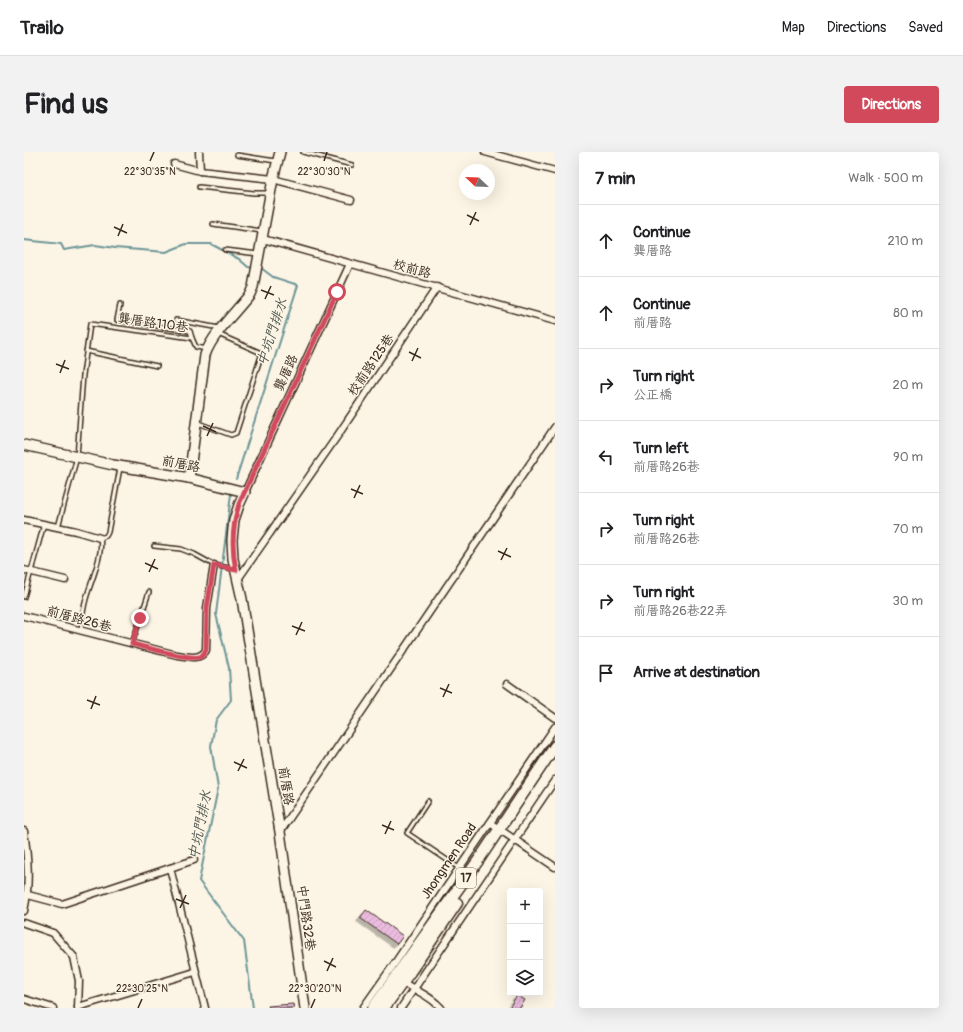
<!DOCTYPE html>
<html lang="en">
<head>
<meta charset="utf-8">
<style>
	:root { --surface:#fff; --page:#f2f2f2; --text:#202124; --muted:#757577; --line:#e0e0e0; --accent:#d1495b }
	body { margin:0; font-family:Pangolin,"LXGW WenKai TC",sans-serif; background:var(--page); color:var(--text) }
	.controls { position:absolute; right:12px; bottom:12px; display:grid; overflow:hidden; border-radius:4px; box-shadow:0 4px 16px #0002 }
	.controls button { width:36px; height:36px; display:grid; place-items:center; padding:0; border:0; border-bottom:1px solid var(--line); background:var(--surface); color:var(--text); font:20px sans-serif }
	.compass { position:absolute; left:435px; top:12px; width:36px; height:36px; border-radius:50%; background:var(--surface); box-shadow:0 4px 16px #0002; rotate:293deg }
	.stop { position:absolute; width:12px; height:12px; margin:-9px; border:3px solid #d1495b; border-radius:50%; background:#fff }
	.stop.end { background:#d1495b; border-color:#fff; box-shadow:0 1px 4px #0008 }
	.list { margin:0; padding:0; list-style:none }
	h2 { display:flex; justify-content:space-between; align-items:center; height:52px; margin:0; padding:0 16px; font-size:17px }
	h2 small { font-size:13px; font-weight:400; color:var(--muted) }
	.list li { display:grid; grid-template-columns:26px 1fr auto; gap:12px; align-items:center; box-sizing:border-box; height:72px; padding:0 16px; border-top:1px solid var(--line) }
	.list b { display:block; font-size:15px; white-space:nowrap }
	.list p { margin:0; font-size:13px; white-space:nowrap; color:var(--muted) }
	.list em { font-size:13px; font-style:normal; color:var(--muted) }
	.icon { flex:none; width:22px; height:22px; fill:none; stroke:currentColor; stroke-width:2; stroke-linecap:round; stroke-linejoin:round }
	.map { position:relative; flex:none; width:531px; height:856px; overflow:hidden; border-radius:4px }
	header { display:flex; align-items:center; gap:24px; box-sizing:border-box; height:56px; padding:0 20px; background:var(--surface); border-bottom:1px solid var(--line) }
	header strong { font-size:19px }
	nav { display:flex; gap:22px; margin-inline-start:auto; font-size:14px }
	.intro { display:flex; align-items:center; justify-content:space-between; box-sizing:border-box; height:96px; padding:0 24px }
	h1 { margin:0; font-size:28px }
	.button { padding:10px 18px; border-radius:4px; background:var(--accent); color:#fff; font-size:14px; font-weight:700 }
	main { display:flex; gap:24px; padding:0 24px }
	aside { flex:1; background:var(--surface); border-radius:4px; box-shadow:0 4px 16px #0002 }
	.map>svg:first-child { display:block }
</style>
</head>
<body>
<header>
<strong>Trailo</strong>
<nav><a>Map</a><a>Directions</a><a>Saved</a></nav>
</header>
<div class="intro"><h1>Find us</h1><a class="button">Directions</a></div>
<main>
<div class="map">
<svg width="531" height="856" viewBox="0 0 531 856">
	<defs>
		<pattern id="building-hatch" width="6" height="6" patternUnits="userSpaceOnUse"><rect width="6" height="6" fill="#eabbde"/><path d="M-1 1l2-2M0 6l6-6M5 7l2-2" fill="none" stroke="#caa1be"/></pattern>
		<filter id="shadow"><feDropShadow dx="-3.5" dy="3.5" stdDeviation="0" flood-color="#0004"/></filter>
	</defs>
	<rect width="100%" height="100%" fill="#fcf5e5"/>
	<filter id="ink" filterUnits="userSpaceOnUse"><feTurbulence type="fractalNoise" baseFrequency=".025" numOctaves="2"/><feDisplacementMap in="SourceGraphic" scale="8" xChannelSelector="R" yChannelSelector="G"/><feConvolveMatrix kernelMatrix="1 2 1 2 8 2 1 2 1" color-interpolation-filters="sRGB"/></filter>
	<g filter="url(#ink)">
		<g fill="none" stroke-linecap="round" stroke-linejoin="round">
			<g stroke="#6c9597" stroke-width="2">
				<polyline points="0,88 37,92 40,98 71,93 91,96 142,100 162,92 187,92 215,107 224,115 230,116"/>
				<polyline points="212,327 274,133 249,125 237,116 234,116"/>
				<polyline points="207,342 192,462 205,516 207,548 192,568 187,594 194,636 175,729 220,789 229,856"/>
			</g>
		</g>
		<g fill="url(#building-hatch)" stroke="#3b2a1e" filter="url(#shadow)">
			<polygon points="342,758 379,784 373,792 336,766"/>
			<polygon points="493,843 501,848 496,856 485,856"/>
			<polygon points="269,852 270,856 245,856 244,854"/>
		</g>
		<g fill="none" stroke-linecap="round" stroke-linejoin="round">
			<defs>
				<g id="lane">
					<polyline points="279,0 328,13"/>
					<polyline points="213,3 252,9"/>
					<polyline points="175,35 230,41 245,41"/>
					<polyline points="189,72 238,79"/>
					<polyline points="201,98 234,102"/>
					<polyline points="96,153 93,168 166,179 168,186"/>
					<polyline points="152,168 195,176"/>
					<polyline points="62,199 133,214"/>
					<polyline points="174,271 207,283 212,281 237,204 235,200 194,182"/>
					<polyline points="34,375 53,305 59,223 66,172 168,186 172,195 183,197"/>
					<polyline points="130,394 157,397 170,402 190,413 210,417"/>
					<polyline points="0,445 20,372"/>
					<path d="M57 478C58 468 59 457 62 447 66 432 80 401 76 386L82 384 84 380 96 316"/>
					<polyline points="108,492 125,440"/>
					<polyline points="404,649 383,681 435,716"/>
				</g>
				<g id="street">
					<polyline points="175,0 176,19"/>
					<polyline points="461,0 531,19"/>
					<polyline points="150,12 176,19 249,27 327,48"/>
					<path d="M239 87C336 115 434 141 531 169"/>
					<polyline points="221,340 326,112"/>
					<polyline points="0,368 52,379 76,386"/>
					<polyline points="0,418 41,428"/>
					<polyline points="214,427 314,283 413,135"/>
					<path d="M0 464 153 503C163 504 176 509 182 498L183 456 190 413"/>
					<polyline points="483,532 531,566"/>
					<polyline points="466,671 531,715"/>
					<path d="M0 679C4 707 6 732 0 759"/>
					<polyline points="256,680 531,275"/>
					<polyline points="146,716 181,856"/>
					<polyline points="4,743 38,752 170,708"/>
					<polyline points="0,771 29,781 50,805 55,829 54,856"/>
					<path d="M377 829C391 839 406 843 417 856"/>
					<polyline points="0,847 29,856"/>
					<polyline points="54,855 171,820"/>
					<polyline points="339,856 373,808 531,575"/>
					<polyline points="377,856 531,628"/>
				</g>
				<g id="secondary">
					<polyline points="0,293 89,313 165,326 221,340 215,353 210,368 208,388 209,407 218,447 256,680 281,856"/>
					<path d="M165 326 181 203C189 181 211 161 226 142L229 135 249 27 256 0"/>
				</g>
				<g id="primary">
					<polyline points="349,856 456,706 531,594"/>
					<polyline points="360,856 386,820 433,751"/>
				</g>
			</defs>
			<use href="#lane" stroke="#3b2a1e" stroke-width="6"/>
			<use href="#street" stroke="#3b2a1e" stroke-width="9"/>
			<use href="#secondary" stroke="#3b2a1e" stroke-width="12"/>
			<use href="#primary" stroke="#3b2a1e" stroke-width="13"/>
			<use href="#lane" stroke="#fcf5e5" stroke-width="3"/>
			<use href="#street" stroke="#fcf5e5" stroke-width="6"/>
			<use href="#secondary" stroke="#fcf5e5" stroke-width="9"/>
			<use href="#primary" stroke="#fcf5e5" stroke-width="10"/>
		</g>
	</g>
	<g fill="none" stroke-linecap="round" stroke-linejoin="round" filter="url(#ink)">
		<path stroke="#d1495b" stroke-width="5" d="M116 466 108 492C122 495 163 508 176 505 179 504 180 501 182 498L183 456 190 413 212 418C207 395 208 375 215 352L313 140"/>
	</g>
	<path fill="none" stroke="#3b2a1e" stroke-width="1.5" d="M126 9 130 0M300 9 303 0M443 63 455 69M446 73 452 60M90 75 103 81M94 84 99 72M237 138 250 143M241 147 247 134M385 200 397 206M388 209 394 196M32 212 45 217M36 221 41 208M179 274 192 280M183 284 189 271M327 337 339 342M330 346 336 333M474 399 487 405M477 408 483 396M121 411 134 417M125 420 131 407M268 474 281 479M272 483 278 470M416 536 428 541M419 545 425 532M63 548 76 553M67 557 72 544M210 610 223 616M214 619 220 607M358 673 370 678M361 682 367 669M152 747 165 752M156 756 162 743M300 809 312 815M303 819 309 806M114 856 118 847M287 856 291 847"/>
	<g text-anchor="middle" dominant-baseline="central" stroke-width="3" stroke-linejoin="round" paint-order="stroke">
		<rect fill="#fcf5e5" stroke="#75675a" stroke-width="1" x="432" y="716" width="20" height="20" rx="3"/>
		<g font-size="12" font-weight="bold" fill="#3b2a1e">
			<text x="442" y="726">17</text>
		</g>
		<g font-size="13" fill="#3b2a1e" stroke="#fcf5e5">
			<text transform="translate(388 117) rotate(15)">校前路</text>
			<text transform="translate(129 171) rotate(8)">龔厝路110巷</text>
			<text transform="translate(347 213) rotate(-56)">校前路125巷</text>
			<text transform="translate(262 221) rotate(-65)">龔厝路</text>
			<text transform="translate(157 312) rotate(11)">前厝路</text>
			<text transform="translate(55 467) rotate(15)">前厝路26巷</text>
			<text transform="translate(262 634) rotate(81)">前厝路</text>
			<text transform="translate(425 709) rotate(-56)">Jhongmen Road</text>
			<text transform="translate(282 766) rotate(82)">中門路32巷</text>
		</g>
		<g font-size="14" font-style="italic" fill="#4f5750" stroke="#fcf5e5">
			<text transform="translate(248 180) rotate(-72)">中坑門排水</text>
			<text transform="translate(176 673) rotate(-79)">中坑門排水</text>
		</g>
	</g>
	<g font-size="10" text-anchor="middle" fill="#3b2a1e" stroke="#fcf5e5" stroke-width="3" stroke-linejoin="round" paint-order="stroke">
		<text x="126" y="23">22°30'35"N</text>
		<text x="300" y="23">22°30'30"N</text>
		<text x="118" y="840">22°30'25"N</text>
		<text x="291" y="840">22°30'20"N</text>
	</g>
</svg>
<div class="controls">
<button>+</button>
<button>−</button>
<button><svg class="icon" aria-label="layers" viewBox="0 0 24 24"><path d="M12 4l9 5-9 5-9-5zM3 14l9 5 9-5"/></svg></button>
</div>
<svg class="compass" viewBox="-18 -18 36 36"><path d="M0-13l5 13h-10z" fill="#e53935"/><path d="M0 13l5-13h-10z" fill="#757577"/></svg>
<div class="stop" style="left:313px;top:140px"></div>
<div class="stop end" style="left:116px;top:466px"></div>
</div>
<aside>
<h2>7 min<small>Walk · 500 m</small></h2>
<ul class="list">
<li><svg class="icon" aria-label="ahead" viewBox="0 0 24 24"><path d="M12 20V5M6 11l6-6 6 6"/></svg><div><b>Continue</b><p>龔厝路</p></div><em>210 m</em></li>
<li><svg class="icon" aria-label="ahead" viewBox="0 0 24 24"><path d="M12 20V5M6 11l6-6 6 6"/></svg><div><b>Continue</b><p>前厝路</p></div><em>80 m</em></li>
<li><svg class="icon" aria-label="right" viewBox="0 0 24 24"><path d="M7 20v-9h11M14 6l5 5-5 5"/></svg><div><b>Turn right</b><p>公正橋</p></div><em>20 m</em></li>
<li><svg class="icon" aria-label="left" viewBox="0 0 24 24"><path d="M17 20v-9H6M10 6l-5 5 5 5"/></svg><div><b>Turn left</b><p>前厝路26巷</p></div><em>90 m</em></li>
<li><svg class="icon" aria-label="right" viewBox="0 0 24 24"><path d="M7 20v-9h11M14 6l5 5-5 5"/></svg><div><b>Turn right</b><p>前厝路26巷</p></div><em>70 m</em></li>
<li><svg class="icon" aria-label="right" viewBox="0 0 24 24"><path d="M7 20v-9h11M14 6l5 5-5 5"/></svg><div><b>Turn right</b><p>前厝路26巷22弄</p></div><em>30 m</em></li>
<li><svg class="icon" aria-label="arrive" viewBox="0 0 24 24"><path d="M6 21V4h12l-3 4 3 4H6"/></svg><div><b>Arrive at destination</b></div></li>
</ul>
</aside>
</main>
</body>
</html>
